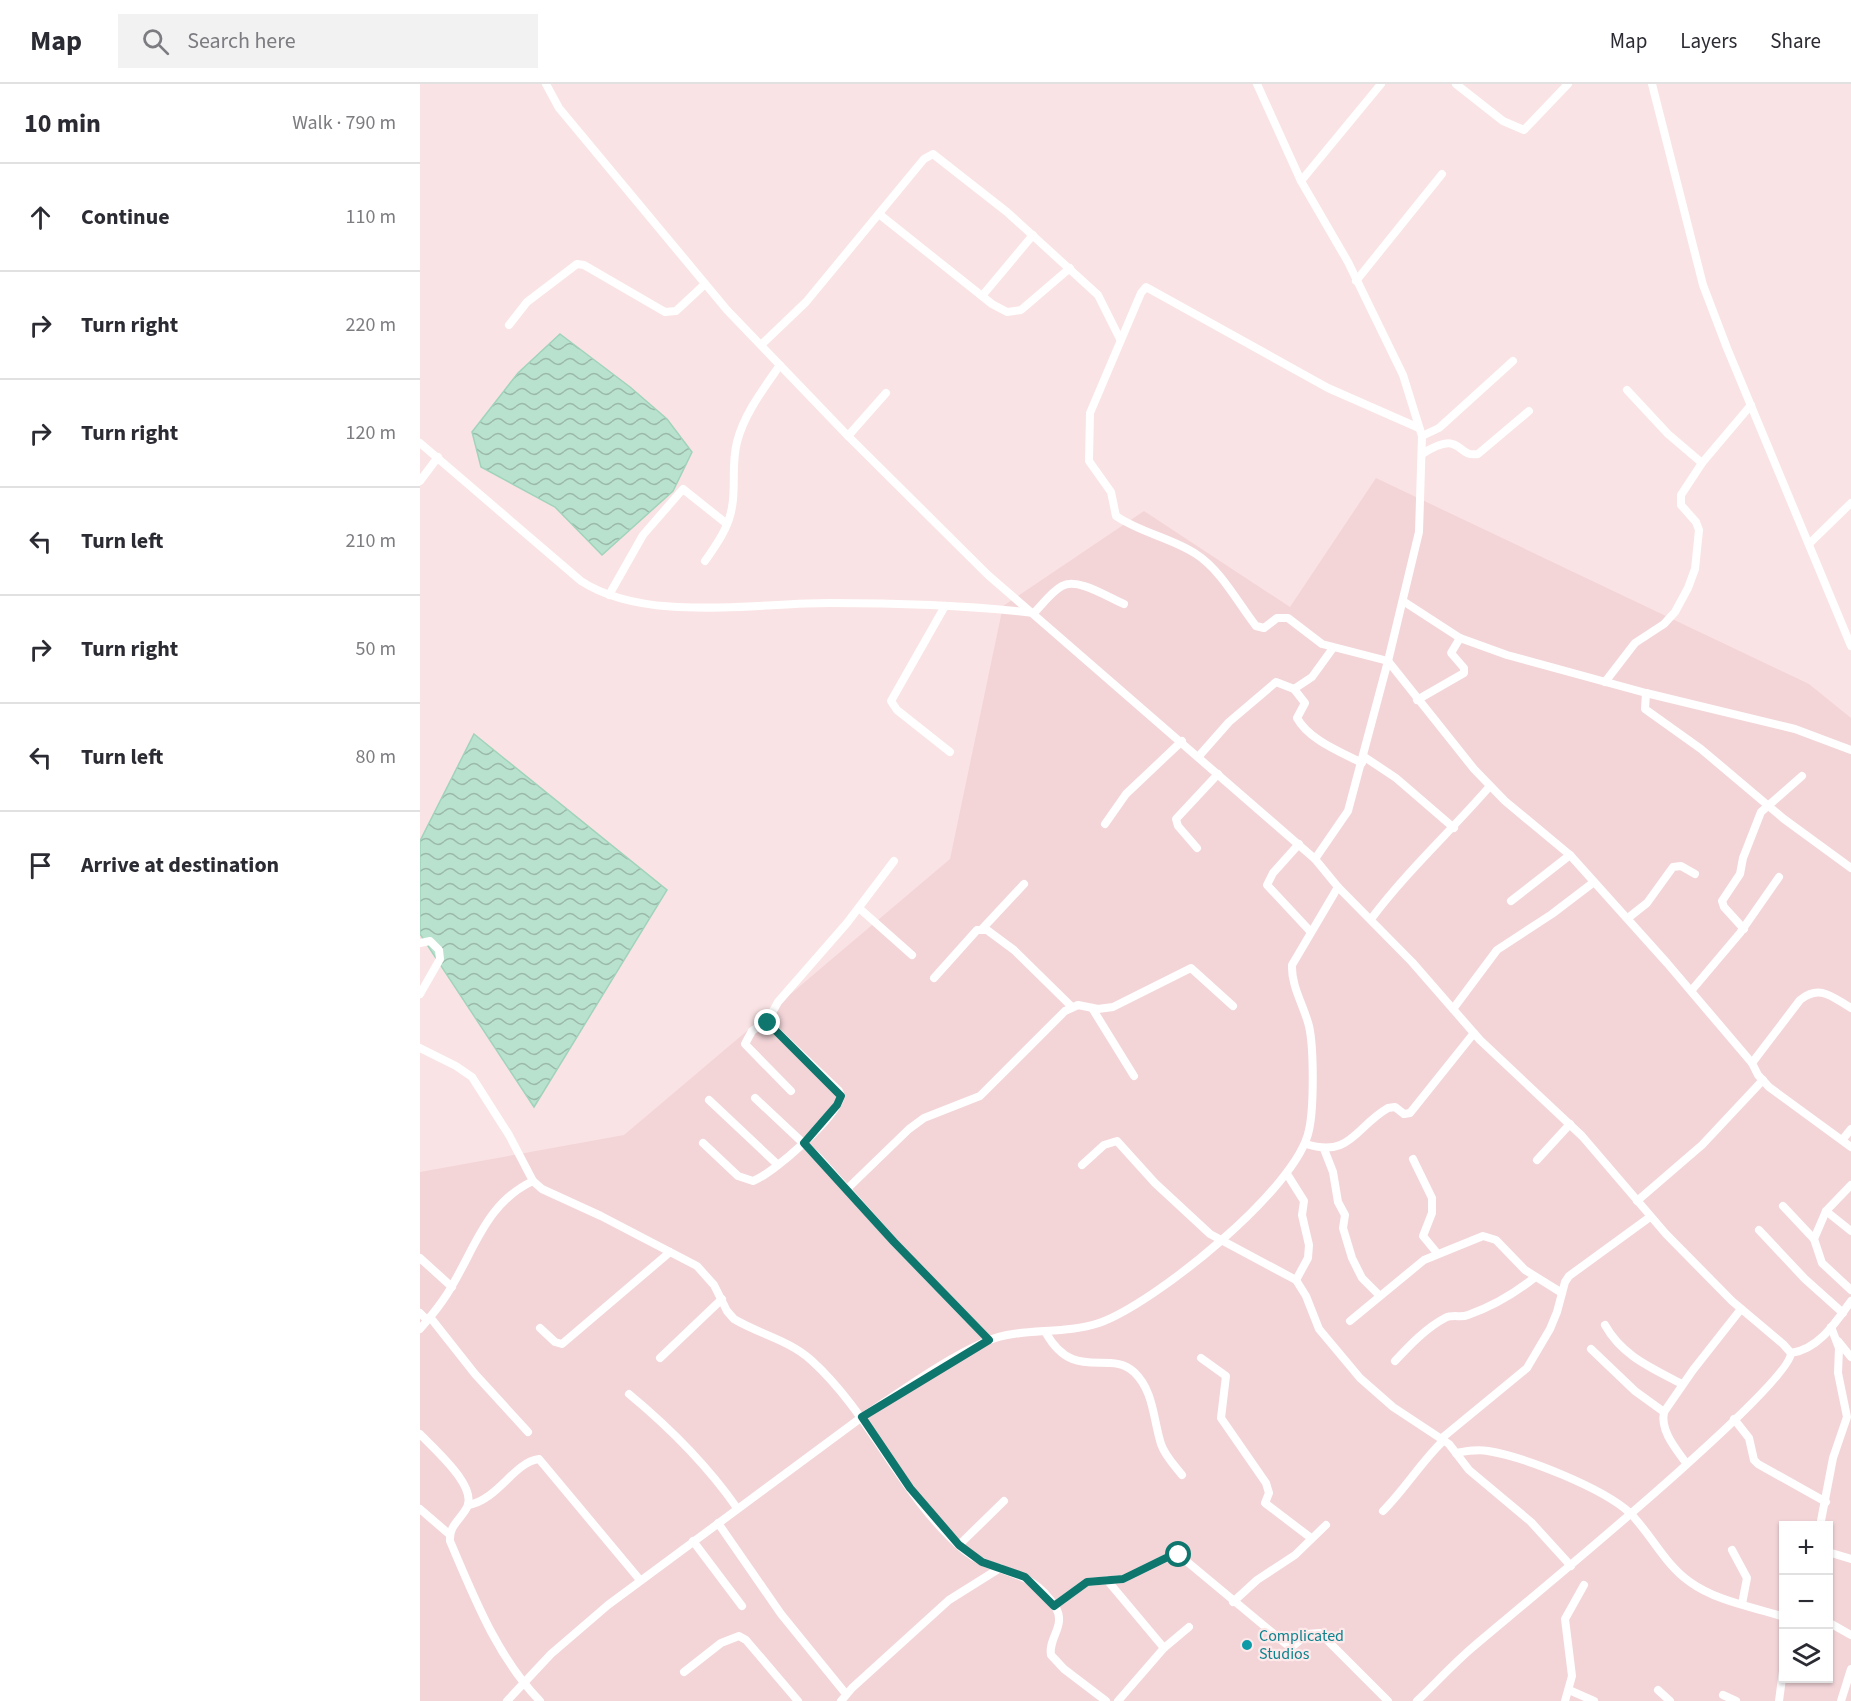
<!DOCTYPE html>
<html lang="en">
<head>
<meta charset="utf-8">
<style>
	:root { --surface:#fff; --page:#f2f2f3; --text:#2b2b33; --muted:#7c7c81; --line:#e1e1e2 }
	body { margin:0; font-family:"Source Sans 3",sans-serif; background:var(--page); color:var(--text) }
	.controls { position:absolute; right:18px; bottom:18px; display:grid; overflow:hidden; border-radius:0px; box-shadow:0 2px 4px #0004 }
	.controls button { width:54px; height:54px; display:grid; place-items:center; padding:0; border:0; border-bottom:2px solid var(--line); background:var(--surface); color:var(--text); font:30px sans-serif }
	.stop { position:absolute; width:18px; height:18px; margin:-14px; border:4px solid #0f766e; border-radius:50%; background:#fff }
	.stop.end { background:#0f766e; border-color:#fff; box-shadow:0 2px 6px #0008 }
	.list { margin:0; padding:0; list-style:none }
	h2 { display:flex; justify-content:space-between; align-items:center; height:78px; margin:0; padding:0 24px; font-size:26px }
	h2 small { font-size:20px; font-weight:400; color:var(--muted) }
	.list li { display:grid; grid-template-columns:39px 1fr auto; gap:18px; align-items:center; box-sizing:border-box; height:108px; padding:0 24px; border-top:2px solid var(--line) }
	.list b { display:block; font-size:22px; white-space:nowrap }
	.list em { font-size:20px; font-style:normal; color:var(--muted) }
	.icon { flex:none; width:33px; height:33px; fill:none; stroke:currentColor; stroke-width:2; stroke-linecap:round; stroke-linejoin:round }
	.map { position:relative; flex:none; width:1431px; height:1617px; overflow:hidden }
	header { display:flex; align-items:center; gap:36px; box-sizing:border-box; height:84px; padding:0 30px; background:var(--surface); border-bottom:2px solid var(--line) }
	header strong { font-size:28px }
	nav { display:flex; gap:33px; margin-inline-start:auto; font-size:21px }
	.search { width:420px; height:54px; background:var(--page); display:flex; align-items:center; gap:15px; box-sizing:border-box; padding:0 21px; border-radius:0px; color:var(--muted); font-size:22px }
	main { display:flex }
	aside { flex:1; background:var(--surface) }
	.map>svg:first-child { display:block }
</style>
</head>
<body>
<header>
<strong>Map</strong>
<div class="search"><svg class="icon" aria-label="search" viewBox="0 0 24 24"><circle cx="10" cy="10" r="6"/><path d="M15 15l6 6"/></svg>Search here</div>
<nav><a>Map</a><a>Layers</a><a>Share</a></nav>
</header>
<main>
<aside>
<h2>10 min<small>Walk · 790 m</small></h2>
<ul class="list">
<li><svg class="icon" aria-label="ahead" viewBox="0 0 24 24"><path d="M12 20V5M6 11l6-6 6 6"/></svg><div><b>Continue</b></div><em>110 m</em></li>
<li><svg class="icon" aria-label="right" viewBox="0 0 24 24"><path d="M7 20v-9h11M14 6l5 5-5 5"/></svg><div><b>Turn right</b></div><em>220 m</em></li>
<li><svg class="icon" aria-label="right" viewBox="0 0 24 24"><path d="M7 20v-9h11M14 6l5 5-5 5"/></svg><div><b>Turn right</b></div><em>120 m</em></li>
<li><svg class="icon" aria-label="left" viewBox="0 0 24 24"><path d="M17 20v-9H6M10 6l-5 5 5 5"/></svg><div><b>Turn left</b></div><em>210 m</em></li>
<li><svg class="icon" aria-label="right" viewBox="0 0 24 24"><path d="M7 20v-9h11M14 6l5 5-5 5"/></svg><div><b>Turn right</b></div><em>50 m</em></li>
<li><svg class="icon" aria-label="left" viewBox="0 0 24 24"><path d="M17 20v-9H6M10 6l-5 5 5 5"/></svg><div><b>Turn left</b></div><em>80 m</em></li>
<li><svg class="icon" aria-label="arrive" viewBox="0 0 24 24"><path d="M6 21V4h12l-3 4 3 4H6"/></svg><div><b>Arrive at destination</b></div></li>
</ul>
</aside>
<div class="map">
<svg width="1431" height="1617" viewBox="0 0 1431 1617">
	<defs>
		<pattern id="water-waves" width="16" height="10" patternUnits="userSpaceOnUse" patternTransform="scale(1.5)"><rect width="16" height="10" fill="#b9e2ce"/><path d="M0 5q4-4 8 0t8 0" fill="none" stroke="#9bb9aa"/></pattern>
	</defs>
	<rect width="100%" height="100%" fill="#fae3e4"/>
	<path fill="#f3d5d8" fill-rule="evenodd" d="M956 394 1389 600 1431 634V1617H0V1088L204 1051 530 775 583 522 724 427 870 523ZM1364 1442H1408V1594H1364Z"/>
	<g fill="url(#water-waves)" stroke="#a0d3ba" stroke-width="1.5">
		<polygon points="140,250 210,303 247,335 272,368 253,407 182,471 135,423 61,383 52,348 98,289"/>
		<polygon points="54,650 247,806 114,1023 0,850 0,757"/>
	</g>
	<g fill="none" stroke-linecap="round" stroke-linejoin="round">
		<g stroke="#fff" stroke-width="8">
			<polyline points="126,0 139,24 307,226 428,352 568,491 895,775"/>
			<path d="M837 0 881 97 928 178 983 291 1002 352 999 448 968 577 928 727 895 775 918 803 992 878 1060 956 1162 1052 1246 1150 1312 1217 1363 1260 1371 1269C1370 1303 1095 1527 1053 1563 1033 1580 1016 1599 997 1617"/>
			<polyline points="1036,0 1083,37 1104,46 1148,0"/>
			<polyline points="1232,0 1283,201 1307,264 1431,562"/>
			<polyline points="881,97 961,0"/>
			<polyline points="459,130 572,220 587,228 601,226 650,184"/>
			<polyline points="936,197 1022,90"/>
			<polyline points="562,212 613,151"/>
			<polyline points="89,241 107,218 157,180 164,181 245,228 256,227 285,200"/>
			<polyline points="341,261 386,218 504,75 513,70 587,128 678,211 700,255"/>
			<polyline points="1207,306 1248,350 1282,379 1331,321"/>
			<path d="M999 344 908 304 726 203 721 209 670 329 669 377 691 408 696 432C721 449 752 454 776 470 801 486 818 519 836 542L844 544 857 534H868L902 560 968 577 1054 685 1085 717 1150 771 1247 879 1332 979"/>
			<polyline points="428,352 466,309"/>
			<polyline points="1002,352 1019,344 1093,277"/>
			<path d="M0 359 161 497C225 539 335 519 409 519 477 519 546 521 614 529 623 520 631 508 642 502 658 493 689 514 704 520"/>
			<path d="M1002 370C1043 344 1035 374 1058 370L1109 327"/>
			<polyline points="0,397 18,373"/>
			<polyline points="1389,460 1431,419"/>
			<path d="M285 477C297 460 309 443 312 423 316 402 311 382 317 358 324 330 344 304 360 281"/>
			<polyline points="189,511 223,451 263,405 307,440"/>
			<polyline points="983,517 1040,554 1087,571 1226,609 1375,645 1431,666"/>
			<polyline points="525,522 471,617 477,626 530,668"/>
			<polyline points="1185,598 1215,559 1244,540 1255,528 1268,504 1275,485 1279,446 1276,438 1261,421 1261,411 1282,379"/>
			<path d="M874 605 885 619 877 634C889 656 921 668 942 679"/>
			<polyline points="1226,609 1225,625 1281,665 1364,735 1431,784"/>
			<polyline points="997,616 1044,589 1044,584 1031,569 1040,554"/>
			<polyline points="779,672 809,638 856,598 874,605 892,593 913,564"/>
			<polyline points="943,672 976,694 1034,744"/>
			<polyline points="685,740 706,710 762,657"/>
			<polyline points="879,760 853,789 847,801 890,847"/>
			<polyline points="777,764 758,742 756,735 798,690"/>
			<polyline points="1091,817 1150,771"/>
			<polyline points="439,824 492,871"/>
			<polyline points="1208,834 1227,819 1253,783 1261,782 1275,790"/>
			<path d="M951 835C987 787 1031 747 1070 702"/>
			<polyline points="562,845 604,800"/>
			<polyline points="1324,845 1304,823 1302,817 1320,790 1323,774 1341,728 1382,692"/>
			<polyline points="0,859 10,857 19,866 20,875 0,910"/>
			<polyline points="514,894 557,846 567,846 594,866 652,923"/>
			<polyline points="1271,907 1320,849 1359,793"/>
			<polyline points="672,924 714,992"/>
			<path d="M1431 924C1412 913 1400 900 1380 916L1332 979 1338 991 1349 1003 1431 1063"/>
			<polyline points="1033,925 1077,866 1132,830 1174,798"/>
			<polyline points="348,936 332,947 325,960 371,1007"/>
			<path d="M0 964 36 982 52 993 89 1051 113 1097 122 1105 181 1132 277 1182 294 1201 307 1227 314 1235C339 1250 369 1256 391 1276 452 1331 482 1414 545 1467 576 1492 611 1482 636 1524 646 1542 628 1554 631 1571L644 1585 686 1617"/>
			<polyline points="335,1014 399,1074 474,1158 569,1256"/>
			<polyline points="289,1016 358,1081"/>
			<polyline points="1423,1055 1431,1045"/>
			<path d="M283 1059 318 1092 333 1097C354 1089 416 1034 421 1012L419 1007 350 941 348 936 358 918 427 839 474 777"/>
			<path d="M886 1060C931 1074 935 1043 968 1024L975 1023 984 1030 990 1029 1054 949"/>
			<polyline points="904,1065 913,1088 918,1118 925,1131 923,1144 932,1174 942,1194 959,1211"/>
			<polyline points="993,1075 1012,1114 1012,1129 1003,1152 1017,1169"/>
			<polyline points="1117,1076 1150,1040"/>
			<polyline points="662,1081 684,1061 697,1057 735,1099 790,1150 876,1196 886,1212 899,1245 940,1294 973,1323 1029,1360 1049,1386 1111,1438 1151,1482"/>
			<polyline points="867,1090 884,1117 882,1131 889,1161 888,1174 876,1196"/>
			<polyline points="1431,1101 1406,1127 1394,1155 1402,1179 1431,1206"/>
			<polyline points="427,1105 489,1045 504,1034 560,1012 645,927 658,921 678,925 693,923 771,884 813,922"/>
			<polyline points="1217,1117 1282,1061 1343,996"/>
			<polyline points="1363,1122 1394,1155"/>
			<polyline points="1406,1127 1431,1147"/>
			<polyline points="1339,1146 1385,1195 1423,1229"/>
			<polyline points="0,1174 32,1203"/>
			<polyline points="0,1229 7,1236"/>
			<polyline points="10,1233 55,1290 108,1348"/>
			<polyline points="930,1237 1004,1176 1063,1152 1076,1156 1105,1186 1142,1209"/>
			<path d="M1185 1241C1202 1272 1232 1284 1262 1300"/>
			<polyline points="120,1244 135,1258 142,1260 250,1168"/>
			<path d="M0 1245C12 1231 24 1217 33 1200 56 1161 68 1118 113 1097"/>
			<path d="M626 1249C654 1299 689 1265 714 1288 734 1307 733 1335 741 1360 745 1372 755 1382 762 1391"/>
			<polyline points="1418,1257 1431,1273"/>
			<polyline points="1171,1265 1215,1307 1244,1328"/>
			<path d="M1371 1269C1399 1265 1416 1238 1431 1217"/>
			<polyline points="240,1274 302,1215"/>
			<polyline points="781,1274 806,1292 801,1334 846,1399 849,1409 845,1419 891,1454"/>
			<path d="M975 1277C990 1261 1006 1244 1025 1234 1033 1230 1041 1234 1048 1231 1071 1223 1095 1209 1114 1194"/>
			<path d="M209 1310C250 1344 287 1381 317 1424"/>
			<polyline points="1314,1335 1329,1354 1334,1376 1338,1380 1406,1418"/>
			<path d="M0 1350C14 1365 60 1404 46 1425 39 1437 29 1442 30 1457 54 1513 77 1573 120 1617"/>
			<polyline points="1022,1354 1107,1284 1130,1245 1137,1228 1145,1198 1149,1192 1230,1133"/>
			<path d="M1036 1369C1047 1367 1057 1365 1068 1367 1105 1373 1183 1404 1210 1429 1231 1450 1245 1481 1270 1498 1296 1517 1333 1523 1364 1533"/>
			<path d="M1266 1379C1256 1365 1240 1347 1244 1328L1273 1286 1321 1225"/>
			<path d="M48 1421C78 1416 94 1378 119 1375L220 1496"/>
			<polyline points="0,1425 29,1450"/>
			<path d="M963 1427C985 1405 1001 1378 1024 1356"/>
			<polyline points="298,1439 361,1530 426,1610"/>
			<polyline points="1400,1442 1413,1374 1427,1333 1418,1289 1419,1264 1411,1243"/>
			<polyline points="273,1457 322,1522"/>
			<polyline points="539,1461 584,1417"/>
			<polyline points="1312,1466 1327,1494 1322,1520"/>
			<polyline points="1408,1468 1431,1475"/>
			<polyline points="687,1496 744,1564"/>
			<polyline points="813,1518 837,1496 875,1471 906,1441"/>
			<polyline points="634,1522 667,1498 703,1495 750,1472 759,1471 866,1560 872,1563 887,1550 900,1549 968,1617"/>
			<polyline points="1408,1538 1431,1551"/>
			<polyline points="264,1588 301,1559 319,1552 326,1556 378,1617"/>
			<polyline points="1149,1606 1174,1617"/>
			<polyline points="1238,1606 1250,1617"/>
			<polyline points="1303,1611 1316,1617"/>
			<path d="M87 1617 131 1570 188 1521 442 1333C482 1307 523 1276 567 1257 600 1243 643 1251 679 1239 734 1220 878 1104 889 1046 894 1024 894 964 889 942 884 922 871 902 872 881L918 803"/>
			<polyline points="421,1617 432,1604 529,1516 580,1484"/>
			<polyline points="698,1617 744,1564 769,1543"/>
			<polyline points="1145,1617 1152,1592 1145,1535 1164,1501"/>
			<polyline points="1359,1617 1364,1579"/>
			<polyline points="1421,1617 1431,1585"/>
		</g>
	</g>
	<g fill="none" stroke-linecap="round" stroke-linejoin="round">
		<polyline stroke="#0f766e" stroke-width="8" points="348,939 421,1012 417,1021 384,1059 474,1158 569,1256 442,1333 490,1404 539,1461 562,1478 605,1493 634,1522 667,1498 703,1495 750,1472 759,1471"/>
	</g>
	<circle fill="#0f9aa8" stroke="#fee9ea" stroke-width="2" cx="827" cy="1561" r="6"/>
	<g text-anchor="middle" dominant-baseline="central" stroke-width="4.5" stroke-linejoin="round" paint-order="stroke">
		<g font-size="16" fill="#0d838f" stroke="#fee9ea" text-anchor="start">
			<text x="839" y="1552">Complicated<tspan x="839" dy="18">Studios</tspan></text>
		</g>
	</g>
</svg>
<div class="controls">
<button>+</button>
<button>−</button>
<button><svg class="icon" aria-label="layers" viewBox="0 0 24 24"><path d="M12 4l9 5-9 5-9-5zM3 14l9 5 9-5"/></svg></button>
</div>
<div class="stop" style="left:759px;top:1471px"></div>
<div class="stop end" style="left:348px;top:939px"></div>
</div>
</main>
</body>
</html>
